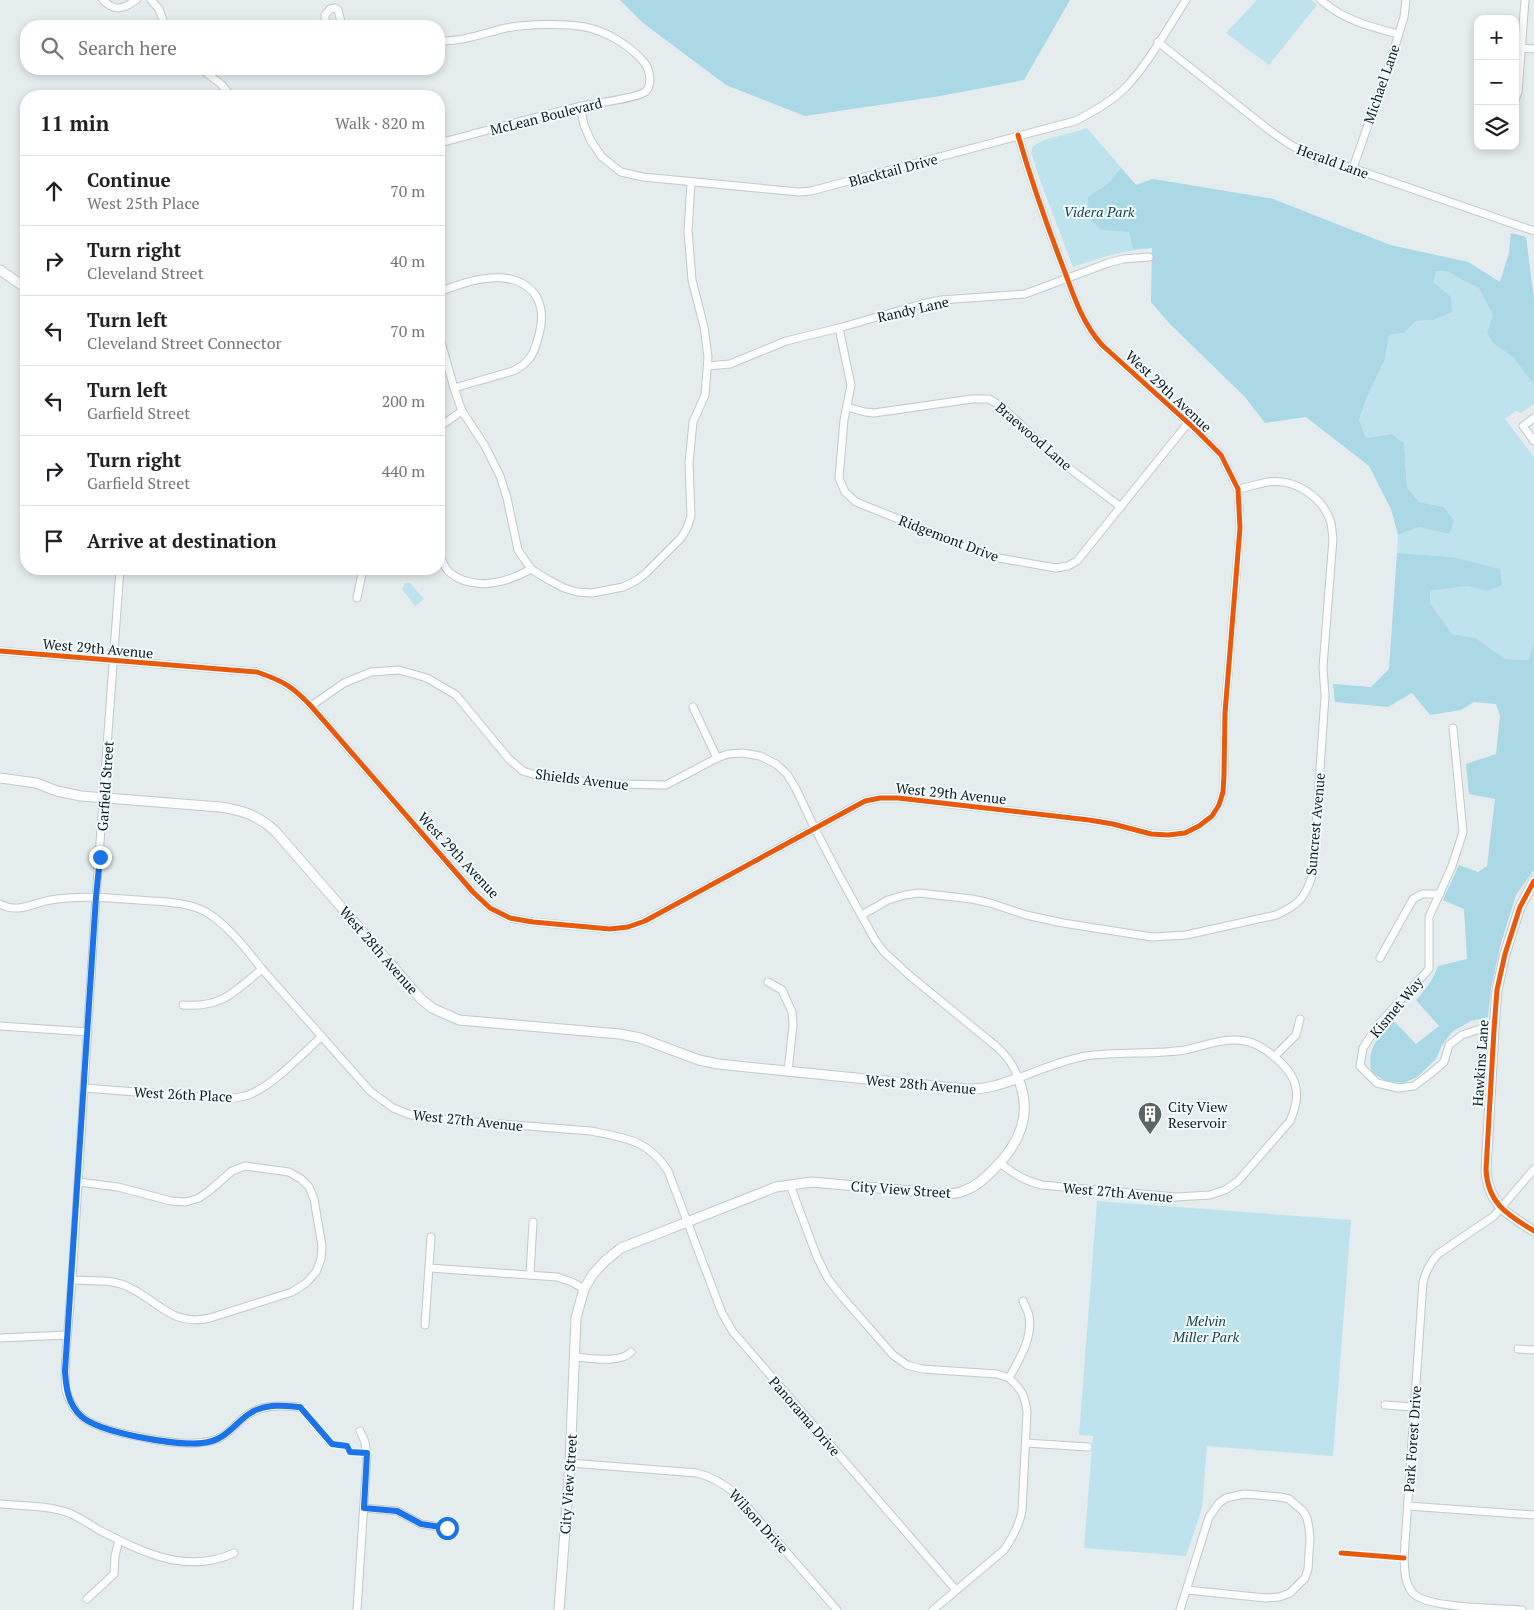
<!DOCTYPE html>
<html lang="en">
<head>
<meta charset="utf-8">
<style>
	:root { --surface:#fff; --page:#f2f2f2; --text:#202124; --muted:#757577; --line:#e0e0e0 }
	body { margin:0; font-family:"PT Serif",serif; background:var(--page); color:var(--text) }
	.controls { position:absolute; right:15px; top:15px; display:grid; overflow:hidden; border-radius:10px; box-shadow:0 2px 8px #0003 }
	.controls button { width:45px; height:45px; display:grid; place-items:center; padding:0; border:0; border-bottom:1px solid var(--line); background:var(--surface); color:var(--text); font:25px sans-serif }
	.stop { position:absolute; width:15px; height:15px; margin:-11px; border:4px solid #1a73e8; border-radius:50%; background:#fff }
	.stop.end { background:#1a73e8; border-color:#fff; box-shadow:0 1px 5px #0008 }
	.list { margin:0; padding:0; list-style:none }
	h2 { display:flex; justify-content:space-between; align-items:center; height:65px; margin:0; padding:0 20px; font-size:21px }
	h2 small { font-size:16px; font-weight:400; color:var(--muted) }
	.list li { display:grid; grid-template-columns:32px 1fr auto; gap:15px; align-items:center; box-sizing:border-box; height:70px; padding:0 20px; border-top:1px solid var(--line) }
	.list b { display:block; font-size:19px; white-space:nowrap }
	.list p { margin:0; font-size:16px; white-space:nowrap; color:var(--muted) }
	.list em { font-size:16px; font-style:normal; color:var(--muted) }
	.icon { flex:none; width:28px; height:28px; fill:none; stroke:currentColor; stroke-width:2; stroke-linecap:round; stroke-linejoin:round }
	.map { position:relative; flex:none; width:1534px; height:1610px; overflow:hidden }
	.search { position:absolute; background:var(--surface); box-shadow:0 2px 8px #0003; left:20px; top:20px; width:425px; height:55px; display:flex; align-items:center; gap:12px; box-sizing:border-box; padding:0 18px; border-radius:20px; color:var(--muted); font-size:19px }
	.panel { position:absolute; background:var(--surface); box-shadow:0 2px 8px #0003; left:20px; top:90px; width:425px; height:485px; border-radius:20px }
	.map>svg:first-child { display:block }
</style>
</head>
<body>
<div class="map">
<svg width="1534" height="1610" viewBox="0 0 1534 1610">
	<rect width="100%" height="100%" fill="#e4ecee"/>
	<g fill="#bfe3ed">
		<polygon points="1257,0 1311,0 1317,5 1269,65 1226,33"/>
		<path d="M1087 128 1136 185 1153 179 1273 199 1390 245 1468 262 1500 282 1509 253 1511 233 1526 237 1534 300V404L1521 413 1516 411 1505 419 1534 457V643L1528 660 1505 659 1476 638 1452 634 1430 603V591L1467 586 1487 591 1453 557 1397 553 1398 535 1419 527 1449 534 1444 507 1419 502 1407 487 1404 443 1392 434 1366 438 1359 421 1367 397 1385 359 1389 335 1404 333 1416 321 1433 320 1152 248C1124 250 1099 258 1073 267L1041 183 1031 152 1033 146C1046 137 1071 134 1087 128Z"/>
		<polygon points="405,583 410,583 424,599 415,606 402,589"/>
		<polygon points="1097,1201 1351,1220 1333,1456 1207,1446 1202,1508 1186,1556 1084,1548 1093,1436 1079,1435"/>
	</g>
	<g fill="#abd8e5">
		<polygon points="620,0 1070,0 1024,80 940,96 805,116 726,85 643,23"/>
		<polygon points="1121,168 1136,185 1153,179 1273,199 1390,245 1468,262 1500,282 1509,253 1511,233 1526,237 1534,300 1534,384 1513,357 1493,343 1487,333 1493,315 1479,288 1446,271 1436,271 1433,282 1451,297 1452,312 1433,320 1416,321 1404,333 1389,335 1385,359 1367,397 1359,420 1366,438 1392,434 1404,443 1407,487 1419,502 1444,507 1454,521 1449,534 1419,527 1398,535 1391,509 1369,466 1306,417 1265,423 1245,397 1169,323 1151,302 1152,248 1133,249 1129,232 1102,230 1089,219 1088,197 1108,184"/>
		<path d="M1397 553 1453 557 1500 569 1502 585 1487 591 1467 586 1430 591V603L1452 634 1476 638 1505 659 1528 660 1534 643V870L1516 895 1501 943 1491 988 1488 1017 1471 1021 1453 1031 1442 1045 1436 1059 1417 1077 1404 1083 1386 1081 1372 1073C1365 1049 1379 1037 1393 1020L1416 1044 1439 1026 1416 1000C1426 989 1433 980 1438 966L1467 959 1464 909 1443 900 1459 865 1478 872 1487 866 1495 799 1469 794 1466 764 1496 754 1500 716 1496 704 1474 702 1461 710 1430 715 1412 693 1388 707 1335 702 1333 684 1371 687 1389 669Z"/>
	</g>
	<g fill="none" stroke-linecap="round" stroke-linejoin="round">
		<defs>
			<g id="minor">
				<path d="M103 0C114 12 124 9 136 0"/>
				<polyline points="151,0 159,9 165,26"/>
				<path d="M1321 0C1343 20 1371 27 1398 34"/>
				<polyline points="341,25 330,26 325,22 325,15 330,9 335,8 338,10 342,26"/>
				<path d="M439 41C461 42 484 33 506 28 525 24 566 23 585 27 606 31 629 45 643 61 650 68 653 85 645 92 635 99 593 103 578 107 532 118 485 131 439 143"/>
				<polyline points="1158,42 1269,130 1289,144 1300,150 1534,231"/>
				<polyline points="1521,48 1534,49"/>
				<polyline points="201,69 221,84 231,96"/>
				<polyline points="1515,100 1518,92 1525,0"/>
				<path d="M580 106 584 125 591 141 602 157 621 172 643 177 799 192 811 191 1075 121C1093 112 1113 101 1127 86 1150 61 1167 29 1186 0"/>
				<polyline points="1353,168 1392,56 1404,17 1406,0"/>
				<path d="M439 292C460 284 487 274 510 279 539 286 546 309 539 335 536 344 535 353 528 360 524 365 519 368 513 371L454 388"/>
				<polyline points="839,328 851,385 844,420 839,478 845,492 856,502 993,557 1056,568 1068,566 1077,561 1188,423"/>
				<polyline points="439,335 454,388 462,411 485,446 500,476 507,498 518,550 531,569 547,579 564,588 577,592 592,593 623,587 637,580 646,573 681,538 687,528 691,516 689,463 693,422 705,395 708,357 704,327 692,280 688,231 691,182"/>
				<polyline points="708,366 730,364 786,341 839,328 922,304 941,300 1025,294 1108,263 1123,259 1149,257"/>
				<polyline points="847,407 865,412 874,413 972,399 989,399 1001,406 1057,459 1121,507"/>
				<polyline points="1534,418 1523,426 1534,441"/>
				<polyline points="439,427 462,411"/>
				<path d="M439 555C442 560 445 568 449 572 473 592 507 583 531 569"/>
				<path d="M120 569 96 897 72 1280C70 1304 68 1328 66 1352 66 1364 64 1378 66 1390 68 1399 74 1410 81 1416 94 1428 124 1434 141 1437 165 1442 194 1447 217 1439 228 1435 234 1426 243 1418 261 1404 279 1405 300 1407"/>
				<polyline points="357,598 363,569"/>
				<path d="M0 651 257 672C283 681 292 686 311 706L473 892 490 908 510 918 533 922 610 929 628 927 645 921 865 801 880 798H898L1089 820 1113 824 1151 834 1168 835 1185 833 1199 826 1212 816 1219 805 1223 792 1224 775 1225 713 1240 528 1238 489 1221 455 1195 429 1102 345C1082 323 1073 294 1063 267 1046 223 1031 180 1018 135"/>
				<path d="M311 706 344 683 371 672 399 670 427 678 456 695 509 759 523 771 545 778 615 784 666 785 717 758 728 754 743 753 760 756 776 764 787 774 796 789 815 829 839 875 875 940 884 952 909 975 997 1047C1007 1056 1014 1065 1018 1078 1040 1070 1063 1060 1086 1056 1119 1051 1153 1055 1185 1050 1204 1046 1225 1037 1245 1041 1263 1044 1293 1068 1296 1088 1298 1099 1295 1110 1290 1121L1238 1181 1225 1190 1210 1195 1176 1197 1042 1185C1025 1181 1014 1174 1000 1163"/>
				<polyline points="693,707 717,758"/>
				<polyline points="1453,728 1463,832 1452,866 1429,917 1429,969 1378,1025 1363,1048 1360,1066 1377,1083 1398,1088 1414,1086 1430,1074 1444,1062 1449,1045 1462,1035 1480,1029 1494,1030"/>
				<path d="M0 904C18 914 33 903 51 900 80 895 109 898 139 900 160 902 186 901 206 912 229 926 245 948 262 969"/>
				<path d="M862 915 888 900 905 895 919 893 972 899 990 903 1026 915 1063 923 1152 937 1186 935 1276 915C1299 905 1307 896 1313 872L1325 696 1323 667 1333 538C1332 533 1332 528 1331 523 1323 497 1295 478 1268 482 1258 484 1248 487 1238 489"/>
				<polyline points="1380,958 1413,899 1422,894 1440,894"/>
				<polyline points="768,982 782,990 792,1012 793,1025 788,1072"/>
				<path d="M183 1005C222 1008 234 992 262 969L370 1091 393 1108 408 1114 425 1118 591 1131C626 1138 648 1140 668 1171L722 1313 733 1332 956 1590"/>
				<polyline points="0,1026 88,1032"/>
				<polyline points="1274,1057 1296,1035 1300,1019"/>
				<path d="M84 1088 214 1098C224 1099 234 1099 245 1096 270 1089 301 1055 321 1037"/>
				<path d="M790 1185 817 1257 828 1279 844 1299 893 1355 907 1365 922 1369 997 1374 1009 1378C1019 1360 1033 1338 1029 1316 1028 1311 1025 1306 1023 1301"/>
				<polyline points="430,1268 557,1277 572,1282 584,1289"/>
				<polyline points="530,1275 533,1222"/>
				<path d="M72 1280C89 1281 111 1279 126 1286 159 1300 170 1327 210 1318L292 1292 306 1283 316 1272 321 1259 322 1246 314 1199 309 1187 301 1179 289 1172 245 1166 232 1171 209 1191 199 1198 186 1202 171 1201 118 1187 79 1182"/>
				<polyline points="425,1325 431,1237"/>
				<polyline points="0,1338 67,1335"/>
				<polyline points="1518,1349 1534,1350"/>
				<path d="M575 1357C590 1358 620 1364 631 1352"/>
				<polyline points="1385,1405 1414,1407"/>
				<polyline points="1026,1443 1088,1447"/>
				<path d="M570 1463 697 1473C713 1477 724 1484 736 1494L837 1610"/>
				<path d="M0 1504C22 1506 47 1505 69 1513 79 1517 89 1524 99 1530 142 1552 186 1575 234 1553"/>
				<polyline points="1408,1506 1534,1515"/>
				<polyline points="364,1508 397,1511 421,1524 447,1528"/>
				<polyline points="87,1599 114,1574 115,1556 119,1540"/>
				<polyline points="357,1610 367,1456 365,1442 360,1431"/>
				<path d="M933 1610 1004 1550C1013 1537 1019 1526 1022 1511L1027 1412C1025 1395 1021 1389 1009 1378"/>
				<polyline points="1180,1610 1209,1517 1219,1503 1226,1498 1244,1494 1280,1497 1289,1499 1303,1511 1307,1518 1309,1528 1310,1538 1308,1569 1305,1578 1290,1593 1279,1597 1266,1598 1187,1590"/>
				<path d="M1522 1610C1500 1608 1424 1609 1412 1592 1404 1582 1405 1570 1404 1558L1423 1282C1426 1270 1430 1263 1438 1254L1494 1216 1534 1169"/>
			</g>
			<g id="tertiary">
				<polyline points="0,270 26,288"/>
				<path d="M0 778 36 783 57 791 81 796 220 807C243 810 259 816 276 832L421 999 432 1008 459 1020 620 1034 640 1038 699 1060 718 1064 965 1089C984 1090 1000 1085 1018 1078 1033 1114 1020 1143 994 1169 985 1178 976 1187 963 1191 957 1194 950 1194 944 1194L812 1182 776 1187 621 1248 605 1261 593 1274 584 1289 576 1318 570 1463 559 1610"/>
				<path d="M1534 881 1520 907 1505 954 1497 990 1494 1030 1486 1170C1488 1204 1508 1215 1534 1231"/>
			</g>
		</defs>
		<use href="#minor" stroke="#c2c9cb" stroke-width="9"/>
		<use href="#tertiary" stroke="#c2c9cb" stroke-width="11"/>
		<use href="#minor" stroke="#fbfcfc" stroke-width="7"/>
		<use href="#tertiary" stroke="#fbfcfc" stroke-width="9"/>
		<defs>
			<g id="cycleway">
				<path d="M0 651 257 672C283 681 292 686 311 706L473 892 490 908 510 918 533 922 610 929 628 927 645 921 865 801 880 798H898L1089 820 1113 824 1151 834 1168 835 1185 833 1199 826 1212 816 1219 805 1223 792 1224 775 1225 713 1240 528 1238 489 1221 455 1195 429 1102 345C1082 323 1073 294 1063 267 1046 223 1031 180 1018 135"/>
				<path d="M1534 881 1520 907 1505 954 1497 990 1494 1030 1486 1170C1488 1204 1508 1215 1534 1231"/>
				<polyline points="300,1407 332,1444 347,1446 350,1452 367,1453"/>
				<polyline points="1341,1553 1404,1558"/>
			</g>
		</defs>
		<use href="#cycleway" stroke="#effbff" stroke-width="8"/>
		<use href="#cycleway" stroke="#e8590c" stroke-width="5"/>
	</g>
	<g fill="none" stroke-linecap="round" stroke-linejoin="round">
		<path stroke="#1a73e8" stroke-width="6" d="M100 857 96 897 65 1371C66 1388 68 1404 81 1416 99 1433 177 1446 202 1443 230 1441 237 1416 259 1409 272 1404 287 1406 300 1407L332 1444 347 1446 350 1452 367 1453 364 1508 397 1511 421 1524 447 1528"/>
	</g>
	<defs>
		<symbol id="building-pin" viewBox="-11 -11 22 30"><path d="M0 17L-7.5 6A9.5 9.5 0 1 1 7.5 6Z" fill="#5d6465" stroke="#effbff"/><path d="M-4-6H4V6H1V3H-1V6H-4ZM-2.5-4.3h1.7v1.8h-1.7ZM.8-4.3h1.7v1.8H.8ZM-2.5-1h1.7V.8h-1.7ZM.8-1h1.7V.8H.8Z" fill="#fff"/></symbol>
	</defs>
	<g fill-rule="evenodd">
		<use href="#building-pin" x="1136" y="1100" width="28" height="38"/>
	</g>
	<g text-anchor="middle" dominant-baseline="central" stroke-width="4" stroke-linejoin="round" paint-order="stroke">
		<g font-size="14" fill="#141a1b" stroke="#effbff">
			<text transform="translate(1381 84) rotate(-71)">Michael Lane</text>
			<text transform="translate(546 116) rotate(-14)">McLean Boulevard</text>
			<text transform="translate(1333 161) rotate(20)">Herald Lane</text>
			<text transform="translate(893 170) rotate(-15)">Blacktail Drive</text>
			<text transform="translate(913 309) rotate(-13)">Randy Lane</text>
			<text transform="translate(1169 391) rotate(43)">West 29th Avenue</text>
			<text transform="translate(1034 436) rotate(41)">Braewood Lane</text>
			<text transform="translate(949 538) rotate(21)">Ridgemont Drive</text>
			<text transform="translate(98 648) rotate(5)">West 29th Avenue</text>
			<text transform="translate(582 779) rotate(7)">Shields Avenue</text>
			<text transform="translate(105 786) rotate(-86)">Garfield Street</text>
			<text transform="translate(951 793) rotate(6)">West 29th Avenue</text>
			<text transform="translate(1315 824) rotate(-85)">Suncrest Avenue</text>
			<text transform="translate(459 855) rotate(47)">West 29th Avenue</text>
			<text transform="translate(379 950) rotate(49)">West 28th Avenue</text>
			<text transform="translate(1396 1007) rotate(-50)">Kismet Way</text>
			<text transform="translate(1480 1063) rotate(-86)">Hawkins Lane</text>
			<text transform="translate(921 1084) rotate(5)">West 28th Avenue</text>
			<text transform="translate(183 1094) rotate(3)">West 26th Place</text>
			<text transform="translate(468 1120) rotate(6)">West 27th Avenue</text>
			<text transform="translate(901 1189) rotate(4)">City View Street</text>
			<text transform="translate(1118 1192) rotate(5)">West 27th Avenue</text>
			<text transform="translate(805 1416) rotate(49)">Panorama Drive</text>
			<text transform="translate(1412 1439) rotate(-86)">Park Forest Drive</text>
			<text transform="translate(568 1484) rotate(-86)">City View Street</text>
			<text transform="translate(759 1521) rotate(48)">Wilson Drive</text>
		</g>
		<g font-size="14" font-style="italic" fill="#183c46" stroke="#effbff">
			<text x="1099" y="211">Videra Park</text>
			<text x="1206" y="1320">Melvin<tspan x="1206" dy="16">Miller Park</tspan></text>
		</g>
		<g font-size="14" fill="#141a1b" stroke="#effbff" text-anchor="start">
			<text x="1168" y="1106">City View<tspan x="1168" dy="16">Reservoir</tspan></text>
		</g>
	</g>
</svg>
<div class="controls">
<button>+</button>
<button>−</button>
<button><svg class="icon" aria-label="layers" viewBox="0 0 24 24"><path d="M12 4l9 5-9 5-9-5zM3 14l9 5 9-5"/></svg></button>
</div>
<div class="stop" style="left:447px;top:1528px"></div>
<div class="stop end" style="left:100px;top:857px"></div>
<div class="search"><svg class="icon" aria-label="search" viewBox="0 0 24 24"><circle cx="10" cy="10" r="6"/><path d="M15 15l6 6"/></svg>Search here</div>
<section class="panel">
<h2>11 min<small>Walk · 820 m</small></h2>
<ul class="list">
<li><svg class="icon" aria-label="ahead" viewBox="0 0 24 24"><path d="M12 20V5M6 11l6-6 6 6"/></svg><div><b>Continue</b><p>West 25th Place</p></div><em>70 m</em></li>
<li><svg class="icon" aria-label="right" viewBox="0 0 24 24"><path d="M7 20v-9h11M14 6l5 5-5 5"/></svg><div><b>Turn right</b><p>Cleveland Street</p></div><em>40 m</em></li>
<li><svg class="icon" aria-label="left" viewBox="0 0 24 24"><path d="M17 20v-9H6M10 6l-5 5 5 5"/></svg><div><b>Turn left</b><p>Cleveland Street Connector</p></div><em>70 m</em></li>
<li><svg class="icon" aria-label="left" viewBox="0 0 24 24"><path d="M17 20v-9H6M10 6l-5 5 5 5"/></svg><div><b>Turn left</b><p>Garfield Street</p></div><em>200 m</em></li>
<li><svg class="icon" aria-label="right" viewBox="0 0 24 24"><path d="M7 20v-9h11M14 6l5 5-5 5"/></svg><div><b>Turn right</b><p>Garfield Street</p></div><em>440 m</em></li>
<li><svg class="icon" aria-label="arrive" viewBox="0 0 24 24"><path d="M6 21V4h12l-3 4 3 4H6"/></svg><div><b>Arrive at destination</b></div></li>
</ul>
</section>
</div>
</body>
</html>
